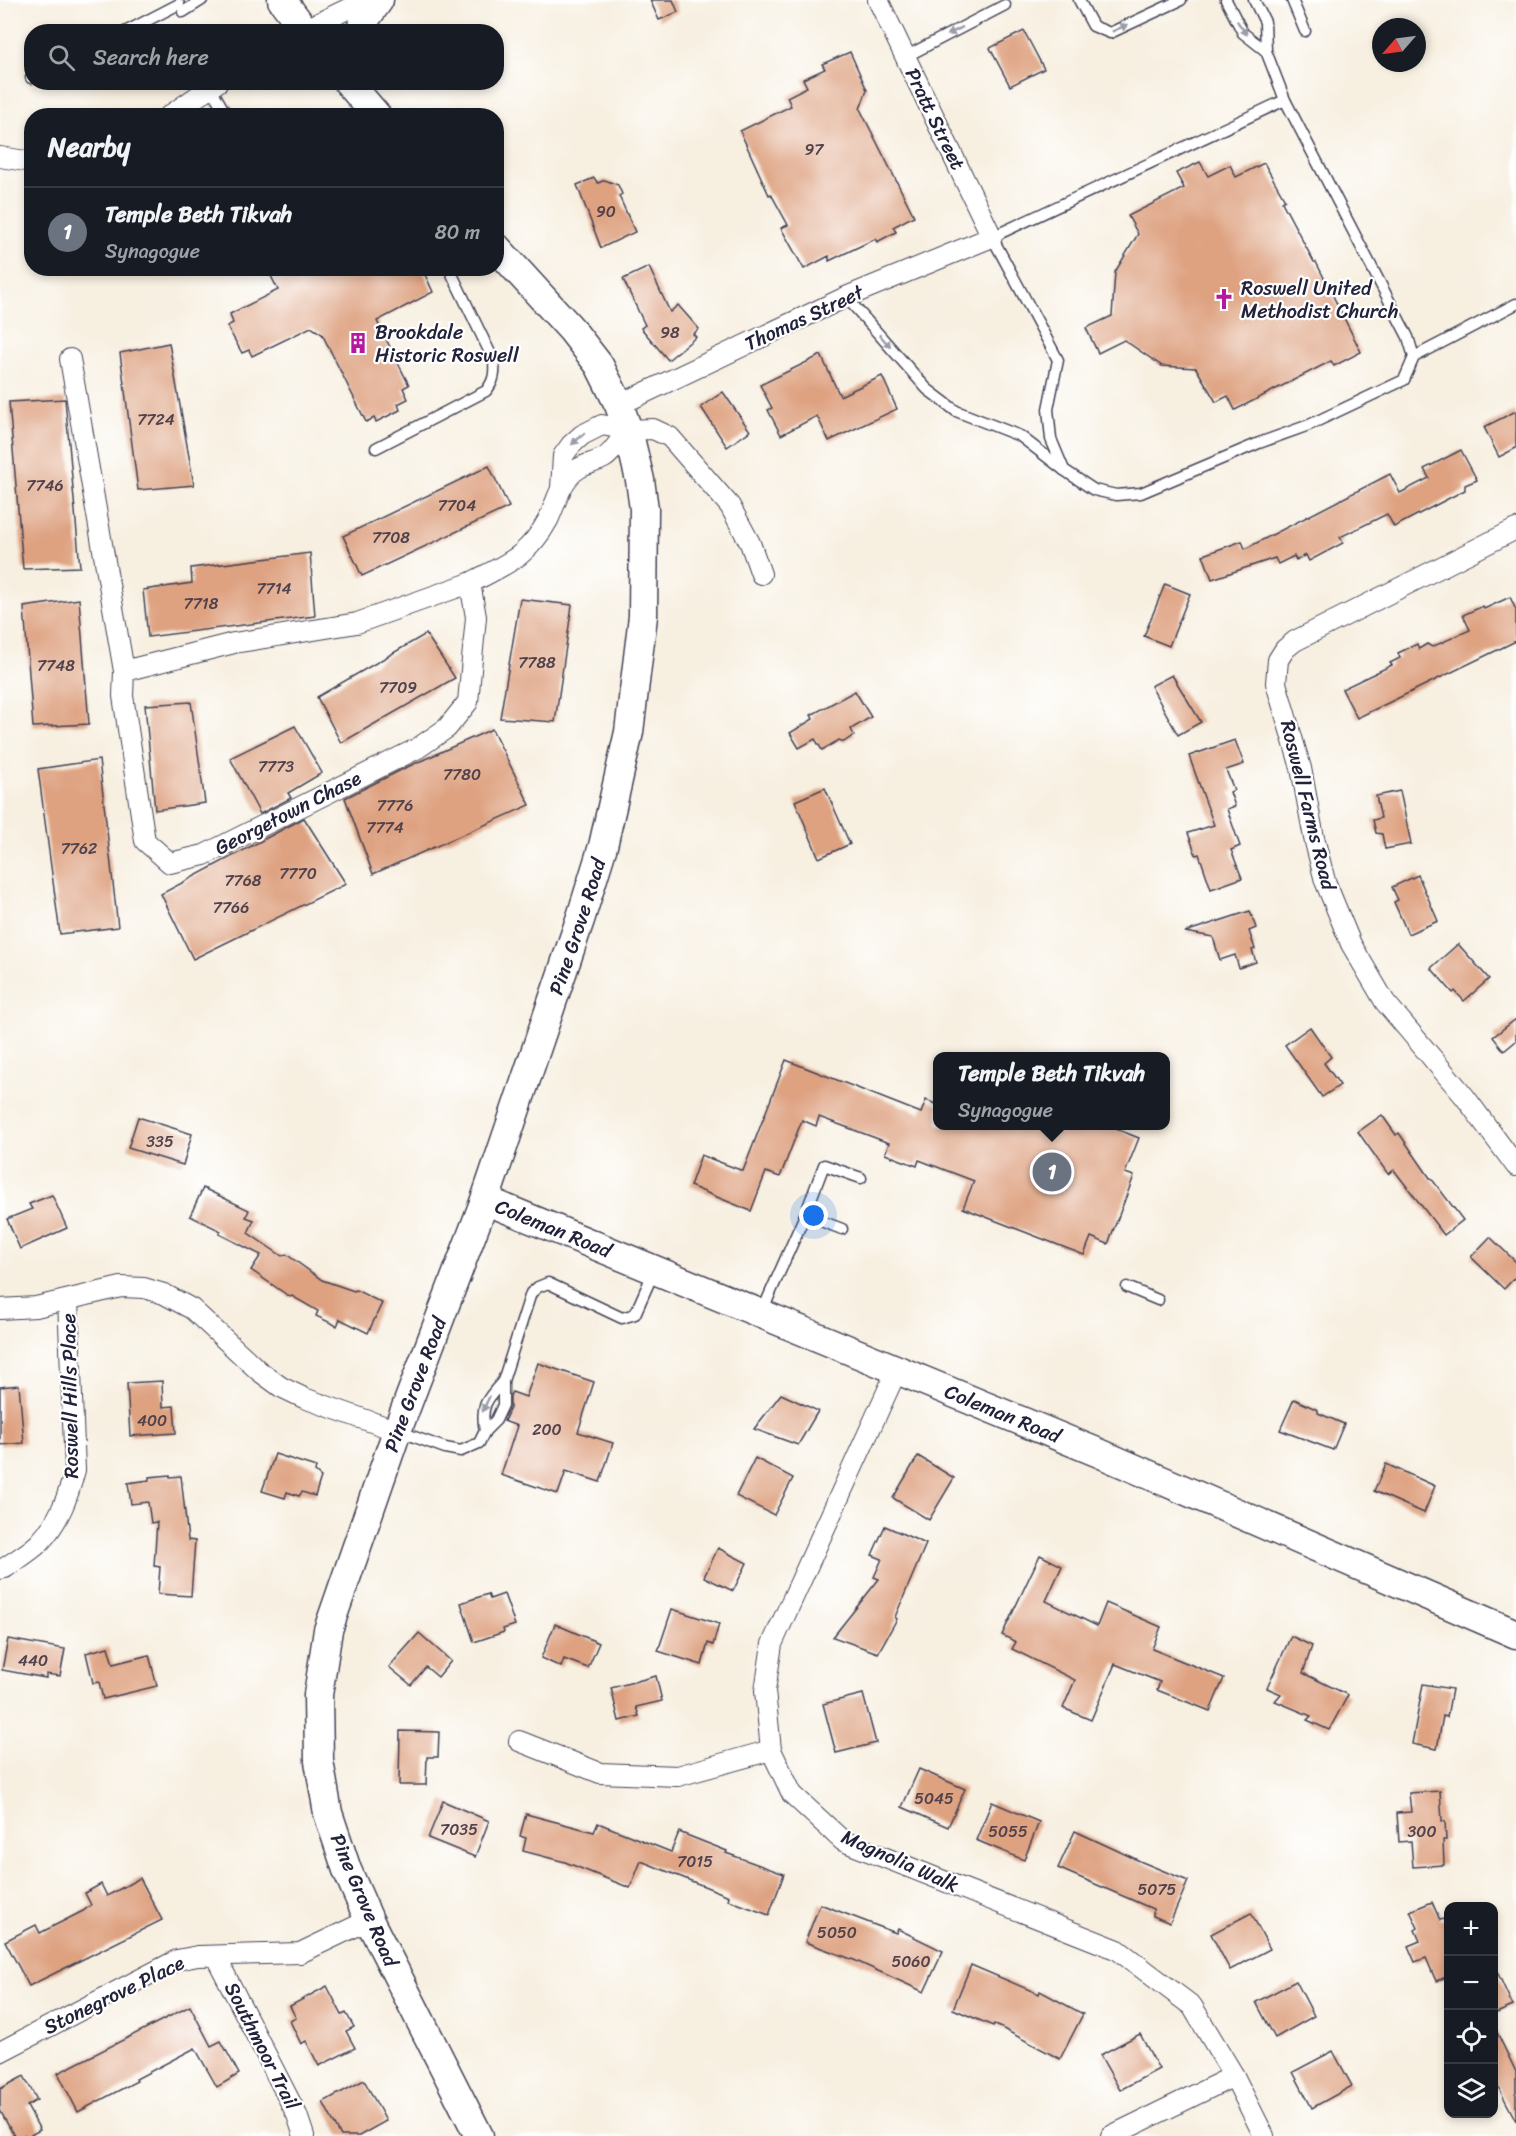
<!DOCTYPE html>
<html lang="en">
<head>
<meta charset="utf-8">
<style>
	:root { --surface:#171b24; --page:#242831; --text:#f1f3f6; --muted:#9ea1a6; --line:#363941; --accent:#db2777 }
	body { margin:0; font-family:Sriracha,sans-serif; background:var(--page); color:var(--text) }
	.controls { position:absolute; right:18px; bottom:18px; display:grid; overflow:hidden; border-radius:12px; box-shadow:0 3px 9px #0003 }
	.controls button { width:54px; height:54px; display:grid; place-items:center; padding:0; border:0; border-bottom:2px solid var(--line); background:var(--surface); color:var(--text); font:30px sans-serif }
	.compass { position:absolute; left:1372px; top:18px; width:54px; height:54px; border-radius:50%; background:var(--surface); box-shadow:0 3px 9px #0003; rotate:242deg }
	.you { position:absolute; left:814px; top:1216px; width:21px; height:21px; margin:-15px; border:4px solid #fff; border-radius:50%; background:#1a73e8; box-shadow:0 0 0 9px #1a73e833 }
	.badge { display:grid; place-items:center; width:39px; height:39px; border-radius:50%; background:var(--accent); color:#fff; font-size:20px; font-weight:700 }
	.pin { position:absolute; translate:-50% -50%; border:3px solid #fff; box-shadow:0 2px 6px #0006 }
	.popup { position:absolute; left:933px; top:1052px; width:237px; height:78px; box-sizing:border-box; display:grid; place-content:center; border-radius:12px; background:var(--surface); filter:drop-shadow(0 2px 4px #0005); font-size:20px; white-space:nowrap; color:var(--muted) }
	.popup b { font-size:22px; color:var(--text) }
	.popup::after { content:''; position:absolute; left:50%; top:100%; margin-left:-12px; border:12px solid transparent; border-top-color:var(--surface) }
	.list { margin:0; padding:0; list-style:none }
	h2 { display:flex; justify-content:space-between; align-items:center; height:78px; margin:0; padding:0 24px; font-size:26px }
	h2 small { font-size:20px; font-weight:400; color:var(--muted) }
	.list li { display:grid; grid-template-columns:39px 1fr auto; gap:18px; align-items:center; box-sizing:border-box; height:90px; padding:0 24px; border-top:2px solid var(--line) }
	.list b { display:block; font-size:22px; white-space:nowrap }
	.list p { margin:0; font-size:20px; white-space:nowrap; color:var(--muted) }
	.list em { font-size:20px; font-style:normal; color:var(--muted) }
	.icon { flex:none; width:33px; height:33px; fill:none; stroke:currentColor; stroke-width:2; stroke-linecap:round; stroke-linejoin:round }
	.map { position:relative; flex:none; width:1516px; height:2136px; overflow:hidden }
	.search { position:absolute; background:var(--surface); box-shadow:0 3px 9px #0003; left:24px; top:24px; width:480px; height:66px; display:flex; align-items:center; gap:15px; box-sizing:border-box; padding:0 21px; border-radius:24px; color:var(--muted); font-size:22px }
	.panel { position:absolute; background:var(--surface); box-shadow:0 3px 9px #0003; left:24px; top:108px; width:480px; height:168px; border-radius:24px }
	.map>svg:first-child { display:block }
</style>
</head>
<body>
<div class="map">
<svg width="1516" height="2136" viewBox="0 0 1516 2136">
	<rect width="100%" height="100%" fill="#fff"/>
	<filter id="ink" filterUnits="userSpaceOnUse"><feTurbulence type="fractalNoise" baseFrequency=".0167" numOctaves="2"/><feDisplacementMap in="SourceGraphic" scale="12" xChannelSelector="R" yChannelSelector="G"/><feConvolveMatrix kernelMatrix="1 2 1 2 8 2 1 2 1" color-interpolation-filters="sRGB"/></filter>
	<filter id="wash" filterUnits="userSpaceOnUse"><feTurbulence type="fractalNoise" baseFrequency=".008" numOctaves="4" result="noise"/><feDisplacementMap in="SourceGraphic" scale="24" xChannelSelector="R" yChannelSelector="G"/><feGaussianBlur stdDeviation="1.35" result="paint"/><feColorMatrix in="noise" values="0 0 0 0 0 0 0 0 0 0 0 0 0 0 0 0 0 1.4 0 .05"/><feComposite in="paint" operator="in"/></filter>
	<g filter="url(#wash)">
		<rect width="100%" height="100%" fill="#f7efe0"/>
		<g id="blocks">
			<g fill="#dea281">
				<polygon points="650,0 673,0 678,12 659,20"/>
				<polygon points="1024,31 1044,69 1010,86 990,48"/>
				<polygon points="850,52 867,90 860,109 914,216 893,227 896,232 877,242 875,239 829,261 829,256 804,269 781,228 788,225 771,194 769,195 740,131 791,106 787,97 807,87 803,79 825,69 822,64"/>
				<polygon points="1200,162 1208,176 1230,165 1236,177 1264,163 1285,200 1282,202 1314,262 1316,262 1361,352 1334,366 1331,361 1235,410 1228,396 1216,402 1196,368 1162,366 1124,340 1098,353 1086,328 1112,316 1115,272 1138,234 1128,216 1184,188 1176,173"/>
				<polygon points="594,178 598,183 605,180 618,185 622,194 619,196 635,232 601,248 577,185"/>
				<polygon points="649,267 670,312 678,305 699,329 693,334 696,337 668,360 641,328 645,325 623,279"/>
				<polygon points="267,268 422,268 433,292 377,321 409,385 403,388 408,399 398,404 400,410 376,422 374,418 366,422 322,334 311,327 252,356 249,350 242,353 227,326 233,323 230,314 278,290"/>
				<polygon points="169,343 194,485 138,490 120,353"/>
				<polygon points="821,355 840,396 882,376 897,409 829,441 817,416 781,435 768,410 772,408 760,385"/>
				<polygon points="723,392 750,431 727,447 701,407"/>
				<polygon points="65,399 80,567 23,569 9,402"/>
				<polygon points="1516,411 1516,448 1499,457 1484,427"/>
				<polygon points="1461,450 1477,480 1465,485 1465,490 1436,505 1394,527 1387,514 1340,537 1343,543 1309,561 1306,555 1296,560 1294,556 1278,564 1275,558 1212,579 1203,555 1242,541 1245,549 1390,474 1400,493 1429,478 1424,469"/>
				<polygon points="489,466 509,507 362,576 343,536"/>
				<polygon points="310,553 315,616 148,637 143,590 192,583 191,568"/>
				<polygon points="1165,584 1190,594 1169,646 1144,636"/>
				<polygon points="1510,597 1516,610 1516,641 1357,718 1342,689 1392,665 1390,663 1400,658 1398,653 1417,644 1419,649 1427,644 1432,647 1470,630 1463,615 1483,606 1484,609"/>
				<polygon points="79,599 89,724 33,727 24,607"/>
				<polygon points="520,599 572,605 555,722 500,718"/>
				<polygon points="426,634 455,678 341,743 317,697"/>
				<polygon points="1172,675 1201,722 1178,735 1151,686"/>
				<polygon points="855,691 871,717 851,729 854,735 844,742 839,740 822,750 815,739 799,748 790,733 813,719 811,715"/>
				<polygon points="191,702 205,803 155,810 145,705"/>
				<polygon points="295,726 322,773 288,793 291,798 260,814 230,758"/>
				<polygon points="492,729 530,805 373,874 345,798 405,768"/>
				<polygon points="1235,740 1244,764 1226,770 1234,790 1230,792 1235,806 1227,809 1240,846 1231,850 1242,878 1211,889 1199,854 1196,855 1188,833 1214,825 1189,756"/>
				<polygon points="99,760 118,927 60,934 38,769"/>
				<polygon points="825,788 850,844 819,858 795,801"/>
				<polygon points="1400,791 1411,844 1385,849 1382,834 1376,833 1373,820 1381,818 1376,796"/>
				<polygon points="304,818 346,884 193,959 161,894"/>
				<polygon points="1418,875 1438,921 1408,934 1394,902 1398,900 1392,887"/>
				<polygon points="1250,911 1256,928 1249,931 1255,949 1252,950 1256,962 1239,968 1235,955 1220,960 1213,937 1185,932"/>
				<polygon points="1458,944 1489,979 1464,1001 1455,991 1453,993 1431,968"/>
				<polygon points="1516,1019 1516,1041 1504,1051 1493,1037"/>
				<polygon points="1310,1027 1331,1057 1324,1063 1340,1085 1322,1097 1285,1045"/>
				<polygon points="786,1060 921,1113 926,1100 938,1105 938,1125 1106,1125 1139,1138 1125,1173 1134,1176 1108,1244 1091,1237 1084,1255 963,1208 974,1181 919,1160 917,1166 885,1154 889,1143 819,1117 816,1126 802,1120 780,1177 766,1172 751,1211 690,1186 701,1155 743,1171"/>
				<polygon points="1382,1115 1396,1135 1399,1133 1430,1178 1431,1178 1463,1220 1444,1235 1394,1170 1388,1174 1358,1132"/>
				<polygon points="138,1117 192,1134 183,1165 128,1148"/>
				<polygon points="203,1188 249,1210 246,1217 254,1220 248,1233 282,1256 286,1254 322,1280 354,1291 356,1290 382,1303 368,1333 340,1319 337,1326 316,1316 318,1311 292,1296 290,1297 251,1270 261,1255 219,1234 221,1231 190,1216"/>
				<polygon points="52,1195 67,1228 20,1249 7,1219 32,1209 29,1204"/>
				<polygon points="1490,1237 1516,1262 1516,1276 1504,1289 1471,1257"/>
				<polygon points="538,1363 594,1382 578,1432 613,1443 600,1482 566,1471 558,1494 501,1475 517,1426 504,1421 510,1408 510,1396 512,1392 526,1397"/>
				<polygon points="162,1381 163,1407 174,1406 176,1433 130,1436 127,1383"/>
				<polygon points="19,1385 24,1443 0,1445 0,1387"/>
				<polygon points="781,1394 818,1411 798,1445 754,1429"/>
				<polygon points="1294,1399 1318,1410 1318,1413 1344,1424 1333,1450 1280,1430"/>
				<polygon points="275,1454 316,1467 315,1472 321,1477 315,1496 302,1492 299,1496 287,1492 285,1498 262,1491"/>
				<polygon points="918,1456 954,1478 929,1520 893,1498"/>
				<polygon points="755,1458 793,1478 774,1515 736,1496"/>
				<polygon points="1386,1464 1435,1486 1424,1513 1374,1491"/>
				<polygon points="170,1475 170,1477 181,1476 188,1540 195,1541 191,1596 158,1594 160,1567 154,1566 157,1522 151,1523 148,1502 131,1504 128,1483 149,1480 149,1477"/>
				<polygon points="885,1526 926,1544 895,1617 897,1619 878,1653 833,1637 879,1579 874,1577 882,1559 872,1555"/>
				<polygon points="718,1548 747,1563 733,1591 704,1577"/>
				<polygon points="1040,1555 1062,1566 1046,1601 1097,1626 1106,1603 1161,1627 1152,1649 1224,1678 1210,1711 1157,1690 1160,1682 1115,1664 1091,1720 1063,1708 1075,1680 1012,1649 1016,1642 1002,1635"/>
				<polygon points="488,1594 490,1599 504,1594 515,1625 503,1629 504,1632 474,1642 461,1603"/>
				<polygon points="672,1609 719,1624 713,1645 708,1643 702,1665 658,1651"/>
				<polygon points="555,1624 599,1643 588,1668 564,1659 561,1667 541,1658"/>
				<polygon points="419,1633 451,1661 438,1677 426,1667 411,1685 389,1667"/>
				<polygon points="1291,1636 1312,1646 1303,1673 1348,1695 1329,1730 1307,1720 1311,1716 1275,1701 1281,1694 1267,1688"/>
				<polygon points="8,1639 65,1649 60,1676 46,1674 46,1678 2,1670"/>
				<polygon points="108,1647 113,1664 149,1655 157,1686 103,1699 99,1682 93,1683 86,1653"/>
				<polygon points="656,1676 662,1701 636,1707 639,1716 619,1721 611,1688"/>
				<polygon points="1423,1684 1452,1689 1447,1717 1443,1716 1437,1749 1412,1744"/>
				<polygon points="863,1694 876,1743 836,1753 823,1704"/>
				<polygon points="400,1731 439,1732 438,1757 427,1757 426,1785 399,1785"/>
				<polygon points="919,1769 965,1789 948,1827 902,1807"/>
				<polygon points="1440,1791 1442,1821 1445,1821 1446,1840 1443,1840 1444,1865 1413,1867 1411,1841 1399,1842 1397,1813 1411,1812 1409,1793"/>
				<polygon points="443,1801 489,1821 475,1857 428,1838"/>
				<polygon points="992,1802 1039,1822 1024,1860 976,1840"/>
				<polygon points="526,1814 594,1832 598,1823 671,1852 679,1832 727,1851 726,1853 784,1874 769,1915 728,1900 729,1896 641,1861 630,1888 565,1862 523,1851 526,1838 520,1836"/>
				<polygon points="1075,1831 1142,1862 1188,1881 1170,1923 1153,1916 1153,1909 1058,1868"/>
				<polygon points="140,1878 162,1920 29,1986 5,1941 36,1925 40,1933 83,1911 91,1905 85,1893 101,1884 107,1896"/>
				<polygon points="1432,1902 1440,1920 1444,1919 1449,1930 1449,1976 1436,1981 1426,1958 1415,1962 1408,1946 1420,1941 1415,1930 1418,1928 1410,1911"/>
				<polygon points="820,1904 896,1933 898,1929 943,1951 924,1992 854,1960 805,1942"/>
				<polygon points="1251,1913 1270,1949 1230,1970 1211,1934"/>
				<polygon points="971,1965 1039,1994 1040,1991 1083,2014 1060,2059 994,2024 993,2026 953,2009"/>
				<polygon points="1494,1965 1513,2006 1494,2014"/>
				<polygon points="1296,1981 1314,2016 1275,2038 1256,2002"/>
				<polygon points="327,1986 342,2015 346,2013 354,2027 346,2031 355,2048 319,2066 306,2041 301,2044 290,2021 296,2018 290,2006"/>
				<polygon points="190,2006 211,2046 221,2041 239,2074 217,2087 195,2048 136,2079 137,2081 78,2112 58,2073"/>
				<polygon points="1494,2026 1516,2072 1516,2121 1494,2079"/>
				<polygon points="1140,2034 1159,2069 1120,2090 1100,2055"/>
				<polygon points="1333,2051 1352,2086 1312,2108 1293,2072"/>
				<polygon points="24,2076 37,2100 27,2106 40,2130 29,2136 14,2136 0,2110 0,2089"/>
				<polygon points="364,2080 386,2121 359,2136 341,2136 323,2102"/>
			</g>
		</g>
	</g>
	<g filter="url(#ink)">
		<use href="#blocks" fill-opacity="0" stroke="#424154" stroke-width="1.5"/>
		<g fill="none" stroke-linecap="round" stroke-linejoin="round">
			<defs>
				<g id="lane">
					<polyline points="1079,0 1093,26 1110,33 1181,0"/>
					<polyline points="1226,0 1243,33 1266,51"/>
					<polyline points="1254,0 1265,22 1266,51 1285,100 1408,337 1414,357"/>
					<polyline points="1292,0 1305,31"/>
					<polyline points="183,12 202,0"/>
					<polyline points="125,32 179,4"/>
					<polyline points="905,57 1005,5"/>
					<polyline points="31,78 32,78"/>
					<polyline points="211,88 227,116"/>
					<polyline points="846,297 927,389 956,411 1020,436 1064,470 1094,490 1116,495 1141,493 1259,443 1309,425 1404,380 1414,357 1516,304"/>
					<path d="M376 448 486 391C494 381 495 374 494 361L449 268"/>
					<polyline points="1064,470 1051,439 1048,409 1058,360 992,237 1285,100"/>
					<polyline points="805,1215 842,1229"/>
					<polyline points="1127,1287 1158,1300"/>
					<polyline points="761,1314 805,1215 824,1165 861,1178"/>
					<polyline points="398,1431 445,1448 461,1451 479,1443 485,1431 496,1420 503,1405 503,1381 531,1293 538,1287 548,1283 622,1318 635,1314 654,1271"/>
					<path d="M485 1431C480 1406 486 1400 503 1381"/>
				</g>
				<g id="street">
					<polyline points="300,32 366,0"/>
					<polyline points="169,116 218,82"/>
					<polyline points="0,157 32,162"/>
					<path d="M70 359 124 671 123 696 145 841 170 863 204 855 418 748 447 728 468 702 476 617 470 583C506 564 528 557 548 520 555 506 558 490 568 478 579 464 590 465 604 458 613 453 621 438 628 430"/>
					<polyline points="619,405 846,297 992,237 878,0"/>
					<polyline points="561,488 563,456 571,445 582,435 602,425 628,430 653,429 670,437 730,506 750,543 761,574"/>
					<polyline points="1516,529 1295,641 1285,649 1278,660 1276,683 1301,768 1314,838 1325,881 1351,944 1385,1002 1465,1097 1516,1166"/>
					<polyline points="124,671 234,643 357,623 470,583"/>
					<polyline points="0,1309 36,1307 121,1287 144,1288 164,1294 192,1309 259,1371 281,1387 304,1398 397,1431"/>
					<polyline points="897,1370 772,1644 765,1691 771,1750 792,1794 843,1841 1118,1950 1192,2006 1234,2076 1264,2136"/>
					<path d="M0 1569 5 1568C16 1560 30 1552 39 1543 59 1522 68 1497 75 1470L68 1300"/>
					<polyline points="519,1741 600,1773 678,1776 771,1750"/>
					<polyline points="216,1957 297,2115 304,2136"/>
					<polyline points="0,2052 177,1960 198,1956 300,1953 369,1920"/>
					<polyline points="1111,2136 1234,2076"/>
				</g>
				<g id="secondary">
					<polyline points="282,0 306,32"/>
					<polyline points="360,32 364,21 379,0"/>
					<polyline points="348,82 377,116"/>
					<path id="s1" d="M485 1200 1099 1453 1516 1634"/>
					<path id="s2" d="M479 2136 369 1920 347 1870 328 1813 319 1761 318 1695 328 1630 397 1431 485 1200 580 920 603 846 629 732 643 616 644 509 640 480 628 430 619 405 599 365 571 329 496 247"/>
				</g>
			</defs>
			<use href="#lane" stroke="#424154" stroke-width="13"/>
			<use href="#street" stroke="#424154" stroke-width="22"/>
			<use href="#secondary" stroke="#424154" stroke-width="31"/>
			<use href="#lane" stroke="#fff" stroke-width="10"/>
			<use href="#street" stroke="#fff" stroke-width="20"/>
			<use href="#secondary" stroke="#fff" stroke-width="28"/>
		</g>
		<defs><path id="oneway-solid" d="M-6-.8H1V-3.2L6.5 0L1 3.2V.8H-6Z" transform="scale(1.5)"/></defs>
		<g fill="#9c9ca7">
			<use href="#oneway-solid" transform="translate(1120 28) rotate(-24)"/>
			<use href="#oneway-solid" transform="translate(1242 28) rotate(55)"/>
			<use href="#oneway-solid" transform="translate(955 31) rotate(153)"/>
			<use href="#oneway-solid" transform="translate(885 341) rotate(48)"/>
			<use href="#oneway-solid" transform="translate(578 439) rotate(139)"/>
			<use href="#oneway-solid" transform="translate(486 1404) rotate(115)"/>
		</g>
	</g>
	<defs>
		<symbol id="church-bare" viewBox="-9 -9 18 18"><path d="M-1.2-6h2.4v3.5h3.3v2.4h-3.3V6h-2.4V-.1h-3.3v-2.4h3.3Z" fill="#b5179e" stroke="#fff" stroke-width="2.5" paint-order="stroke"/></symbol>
		<symbol id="building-bare" viewBox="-9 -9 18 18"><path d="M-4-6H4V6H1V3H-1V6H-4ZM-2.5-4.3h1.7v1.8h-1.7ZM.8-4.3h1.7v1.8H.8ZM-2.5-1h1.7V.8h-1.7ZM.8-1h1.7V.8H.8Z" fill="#b5179e" stroke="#fff" stroke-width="2.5" paint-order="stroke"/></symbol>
	</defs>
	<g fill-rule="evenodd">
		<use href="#church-bare" x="1209" y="284" width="30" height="30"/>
		<use href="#building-bare" x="343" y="328" width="30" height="30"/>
	</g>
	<g text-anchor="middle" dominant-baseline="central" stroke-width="4.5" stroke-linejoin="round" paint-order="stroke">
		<g font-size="16" fill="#51424c">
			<text x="814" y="149">97</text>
			<text x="606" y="211">90</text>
			<text x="670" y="332">98</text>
			<text x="156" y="419">7724</text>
			<text x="45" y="485">7746</text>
			<text x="457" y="505">7704</text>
			<text x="391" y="537">7708</text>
			<text x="274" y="588">7714</text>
			<text x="201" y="603">7718</text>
			<text x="537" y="662">7788</text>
			<text x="56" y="665">7748</text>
			<text x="398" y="687">7709</text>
			<text x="276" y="766">7773</text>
			<text x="462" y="774">7780</text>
			<text x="395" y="805">7776</text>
			<text x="385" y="827">7774</text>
			<text x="79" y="848">7762</text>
			<text x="298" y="873">7770</text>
			<text x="243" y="880">7768</text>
			<text x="231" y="907">7766</text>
			<text x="160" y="1141">335</text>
			<text x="152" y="1420">400</text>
			<text x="547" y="1429">200</text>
			<text x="33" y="1660">440</text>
			<text x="934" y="1798">5045</text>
			<text x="459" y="1829">7035</text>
			<text x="1008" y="1831">5055</text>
			<text x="1422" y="1831">300</text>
			<text x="695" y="1861">7015</text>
			<text x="1157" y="1889">5075</text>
			<text x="837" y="1932">5050</text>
			<text x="911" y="1961">5060</text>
		</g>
		<g font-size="20" fill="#22223b" stroke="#fff">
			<text transform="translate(935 119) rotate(64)">Pratt Street</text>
			<text transform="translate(804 318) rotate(-25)">Thomas Street</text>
			<text transform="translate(1308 805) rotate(76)">Roswell Farms Road</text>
			<text transform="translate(288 813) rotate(-27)">Georgetown Chase</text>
			<text stroke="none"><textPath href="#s2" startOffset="1288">Pine Grove Road</textPath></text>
			<text stroke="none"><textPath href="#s1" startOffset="74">Coleman Road</textPath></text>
			<text stroke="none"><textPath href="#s2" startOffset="802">Pine Grove Road</textPath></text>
			<text transform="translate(70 1396) rotate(-91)">Roswell Hills Place</text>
			<text stroke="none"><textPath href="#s1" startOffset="560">Coleman Road</textPath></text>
			<text transform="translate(900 1861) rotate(24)">Magnolia Walk</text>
			<text transform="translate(364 1900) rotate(67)">Pine Grove Road</text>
			<text transform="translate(114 1995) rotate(-26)">Stonegrove Place</text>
			<text transform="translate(262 2046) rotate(63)">Southmoor Trail</text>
		</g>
		<g font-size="20" fill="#22223b" stroke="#fff" text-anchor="start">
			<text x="1241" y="288">Roswell United<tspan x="1241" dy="23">Methodist Church</tspan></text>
			<text x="375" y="332">Brookdale<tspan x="375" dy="23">Historic Roswell</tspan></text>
		</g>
	</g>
</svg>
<div class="controls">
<button>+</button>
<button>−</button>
<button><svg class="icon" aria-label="locate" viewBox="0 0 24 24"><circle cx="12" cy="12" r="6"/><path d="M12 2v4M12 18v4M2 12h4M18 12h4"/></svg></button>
<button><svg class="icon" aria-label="layers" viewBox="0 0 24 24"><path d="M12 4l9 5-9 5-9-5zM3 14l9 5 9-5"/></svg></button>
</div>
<svg class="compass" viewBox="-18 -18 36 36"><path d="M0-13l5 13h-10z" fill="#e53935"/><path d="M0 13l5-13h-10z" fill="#9ea1a6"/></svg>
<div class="you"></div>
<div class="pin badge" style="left:1052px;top:1172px;background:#6b7280">1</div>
<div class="popup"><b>Temple Beth Tikvah</b>Synagogue</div>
<div class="search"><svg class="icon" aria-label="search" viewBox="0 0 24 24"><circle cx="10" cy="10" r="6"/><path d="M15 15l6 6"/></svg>Search here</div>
<section class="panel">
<h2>Nearby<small></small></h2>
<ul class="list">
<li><span class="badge" style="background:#6b7280">1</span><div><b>Temple Beth Tikvah</b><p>Synagogue</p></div><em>80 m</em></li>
</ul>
</section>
</div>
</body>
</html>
